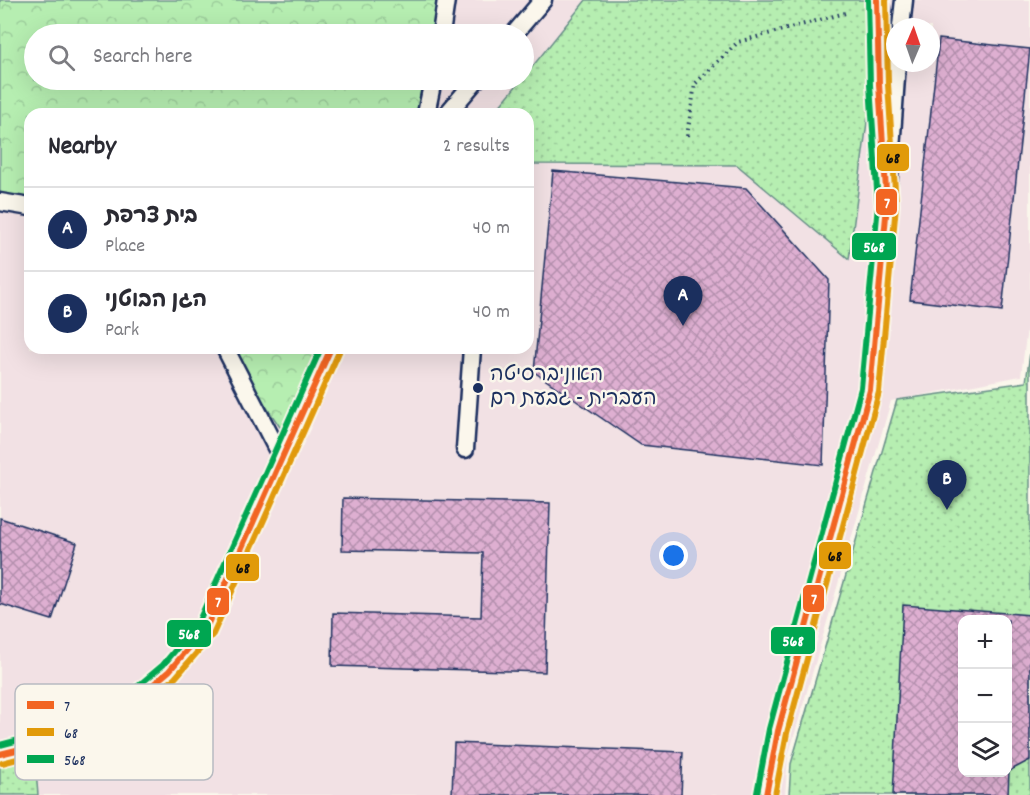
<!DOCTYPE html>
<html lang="en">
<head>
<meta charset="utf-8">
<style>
	:root { --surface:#fff; --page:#f7f7f7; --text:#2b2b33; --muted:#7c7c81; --line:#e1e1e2; --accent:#1b2f5e }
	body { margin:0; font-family:Dekko,"Playpen Sans Hebrew",sans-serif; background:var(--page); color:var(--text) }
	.controls { position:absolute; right:18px; bottom:18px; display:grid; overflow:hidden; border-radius:12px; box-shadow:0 6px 24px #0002 }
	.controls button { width:54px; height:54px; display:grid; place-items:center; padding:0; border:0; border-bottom:2px solid var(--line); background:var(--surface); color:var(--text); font:30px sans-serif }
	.compass { position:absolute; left:886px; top:18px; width:54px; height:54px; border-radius:50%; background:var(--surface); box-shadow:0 6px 24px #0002; rotate:2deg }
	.you { position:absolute; left:674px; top:556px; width:21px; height:21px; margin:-15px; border:4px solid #fff; border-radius:50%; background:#1a73e8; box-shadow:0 0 0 9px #1a73e833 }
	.badge { display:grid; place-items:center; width:39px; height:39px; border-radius:50%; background:var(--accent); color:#fff; font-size:20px; font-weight:700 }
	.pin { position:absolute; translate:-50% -50px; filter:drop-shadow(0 2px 3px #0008) }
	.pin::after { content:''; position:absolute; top:32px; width:21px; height:18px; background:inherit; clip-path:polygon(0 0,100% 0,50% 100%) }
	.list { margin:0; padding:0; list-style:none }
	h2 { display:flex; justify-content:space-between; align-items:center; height:78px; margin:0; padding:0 24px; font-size:26px }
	h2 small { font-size:20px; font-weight:400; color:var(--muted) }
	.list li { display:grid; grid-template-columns:39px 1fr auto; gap:18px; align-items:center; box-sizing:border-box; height:84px; padding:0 24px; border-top:2px solid var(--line) }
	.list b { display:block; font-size:22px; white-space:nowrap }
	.list p { margin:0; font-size:20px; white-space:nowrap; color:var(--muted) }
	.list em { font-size:20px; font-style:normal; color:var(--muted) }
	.icon { flex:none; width:33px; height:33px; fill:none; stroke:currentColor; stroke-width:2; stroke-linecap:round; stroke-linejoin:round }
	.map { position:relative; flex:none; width:1030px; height:795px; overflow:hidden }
	.search { position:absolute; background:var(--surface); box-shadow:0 6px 24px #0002; left:24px; top:24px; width:510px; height:66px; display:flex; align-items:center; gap:15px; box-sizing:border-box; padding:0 21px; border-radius:33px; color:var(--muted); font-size:22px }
	.panel { position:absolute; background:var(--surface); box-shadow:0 6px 24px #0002; left:24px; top:108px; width:510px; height:246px; border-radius:18px }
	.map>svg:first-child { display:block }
</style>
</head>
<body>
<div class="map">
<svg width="1030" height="795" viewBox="0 0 1030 795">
	<defs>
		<pattern id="forest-crowns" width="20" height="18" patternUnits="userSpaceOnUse" patternTransform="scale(1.5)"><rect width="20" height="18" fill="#b6eeb1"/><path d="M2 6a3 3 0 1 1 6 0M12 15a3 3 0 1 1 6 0" fill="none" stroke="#9ccc9b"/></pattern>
		<pattern id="park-dots" width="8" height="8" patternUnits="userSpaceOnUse" patternTransform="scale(1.5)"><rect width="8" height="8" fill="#b6eeb1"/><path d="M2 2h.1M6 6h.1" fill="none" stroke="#9ccc9b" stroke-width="1.8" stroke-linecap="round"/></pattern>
		<pattern id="building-cross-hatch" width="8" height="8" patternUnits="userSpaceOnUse" patternTransform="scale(1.5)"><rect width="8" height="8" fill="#deafd1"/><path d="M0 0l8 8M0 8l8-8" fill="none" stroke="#b38fad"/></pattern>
	</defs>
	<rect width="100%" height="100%" fill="#fbf7ec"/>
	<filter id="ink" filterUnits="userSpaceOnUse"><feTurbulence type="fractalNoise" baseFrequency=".0167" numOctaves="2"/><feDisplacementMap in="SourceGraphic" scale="12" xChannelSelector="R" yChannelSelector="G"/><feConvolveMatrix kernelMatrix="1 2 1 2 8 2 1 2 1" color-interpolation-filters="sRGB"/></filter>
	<g filter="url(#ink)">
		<path fill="#f2e1e4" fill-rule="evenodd" d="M0 0H1030V304L1021 376 891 401 788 757 785 795H0ZM895 27H931V63H895ZM34 34H524V80H34ZM30 114H528V348H30Z"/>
		<g fill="url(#forest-crowns)" stroke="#688e88" stroke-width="1.5">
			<polygon points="0,0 445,0 438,34 34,34 34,80 428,80 421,114 30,114 30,207 0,202"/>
			<polygon points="227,348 332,348 290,442"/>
		</g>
		<g fill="url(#park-dots)" stroke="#688e88" stroke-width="1.5" fill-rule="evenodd">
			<polygon points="586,0 883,0 849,259 737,165 528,164 528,114 496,114 499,107 521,80 524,80 524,77"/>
			<path d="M1030 353V795H789L791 764 897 400 1026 382ZM962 620H1008V772H962Z"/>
			<polygon points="35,759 38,795 0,795 0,760"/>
		</g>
		<g fill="url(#building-cross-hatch)" stroke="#1b2f5e" stroke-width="1.5" fill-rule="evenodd">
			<polygon points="939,39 1030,49 1002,311 910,300"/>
			<polygon points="553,171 746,188 829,280 823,465 641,445 534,372"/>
			<polygon points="343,498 550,503 545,672 332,666 333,613 481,617 483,553 342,550"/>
			<polygon points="0,518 77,543 52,620 0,604"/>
			<path d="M903 605 1030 615V760L1009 771 1008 795H893ZM963 620H1008V772H963Z"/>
			<polygon points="454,743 683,752 681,795 452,795"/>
		</g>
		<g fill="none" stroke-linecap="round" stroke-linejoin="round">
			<defs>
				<g id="lane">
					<polyline points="877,0 879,84 883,145"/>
					<polyline points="901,27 904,0"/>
					<polyline points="441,34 446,0"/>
					<polyline points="514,34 543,0"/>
					<polyline points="426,114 433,80"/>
					<polyline points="447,114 476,80"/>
					<polyline points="0,202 30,207"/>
					<polyline points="225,348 282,459"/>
					<polyline points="465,449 472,348"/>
					<polyline points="0,754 45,743 97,723 136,699 169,671 206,628 331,348"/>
					<polyline points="766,795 778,731 870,390 884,250 897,63"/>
				</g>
			</defs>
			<use href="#lane" stroke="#1b2f5e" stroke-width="21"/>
			<polyline stroke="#1b2f5e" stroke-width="4" stroke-dasharray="1.5 4.5" stroke-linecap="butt" points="687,136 695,84 738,42 849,12"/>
			<use href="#lane" stroke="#fbf7ec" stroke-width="16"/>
			<defs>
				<g id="bus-1">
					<polyline points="0,754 45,743 97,723 136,699 169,671 206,628 331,348"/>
					<polyline points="766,795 778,731 870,390 887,205 879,84 877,0"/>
				</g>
				<g id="bus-2">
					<polyline points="2,763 48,751 102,731 141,706 175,678 213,634 339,352"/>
					<polyline points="775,795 787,733 879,392 896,205 888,84 886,0"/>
				</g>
				<g id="bus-3">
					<polyline points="0,745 42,734 93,715 131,692 163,665 198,623 321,348"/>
					<polyline points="757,793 769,729 861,388 878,205 870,85 868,0"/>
				</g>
			</defs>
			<use href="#bus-1" stroke="#fbf7ec" stroke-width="10"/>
			<use href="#bus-2" stroke="#fbf7ec" stroke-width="10"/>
			<use href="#bus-3" stroke="#fbf7ec" stroke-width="10"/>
			<use href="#bus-1" stroke="#f26522" stroke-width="6"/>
			<use href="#bus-2" stroke="#e19a09" stroke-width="6"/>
			<use href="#bus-3" stroke="#00a651" stroke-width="6"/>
		</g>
	</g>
	<circle fill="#1b2f5e" stroke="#fbf7ec" stroke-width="2" cx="478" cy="388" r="6"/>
	<g text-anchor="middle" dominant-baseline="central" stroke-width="5" stroke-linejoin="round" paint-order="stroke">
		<g font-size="21" fill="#1b2f5e" stroke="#fbf7ec" text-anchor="start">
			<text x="490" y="376">האוניברסיטה<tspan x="490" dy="24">העברית - גבעת רם</tspan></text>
		</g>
	</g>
	<rect x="15" y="684" width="198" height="96" rx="9" fill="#fbf7ec" stroke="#b8bbc1" stroke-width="1.5"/>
	<rect x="27" y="701" width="27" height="8" fill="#f26522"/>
	<rect x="27" y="728" width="27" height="8" fill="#e19a09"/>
	<rect x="27" y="755" width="27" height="8" fill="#00a651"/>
	<g font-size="16" fill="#1b2f5e">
		<text x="64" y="711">7</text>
		<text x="64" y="738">68</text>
		<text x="64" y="765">568</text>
	</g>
	<g stroke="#fbf7ec" stroke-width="2">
		<rect x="876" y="143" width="34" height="29" rx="6" fill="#e19a09"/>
		<rect x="875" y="188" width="23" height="28" rx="6" fill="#f26522"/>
		<rect x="851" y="232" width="46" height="29" rx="6" fill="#00a651"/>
		<rect x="818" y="541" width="34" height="29" rx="6" fill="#e19a09"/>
		<rect x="225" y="553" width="35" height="29" rx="6" fill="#e19a09"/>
		<rect x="802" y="584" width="23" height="29" rx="6" fill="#f26522"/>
		<rect x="206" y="587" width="24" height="29" rx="6" fill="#f26522"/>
		<rect x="166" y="619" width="46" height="29" rx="6" fill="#00a651"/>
		<rect x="770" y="626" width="46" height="29" rx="6" fill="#00a651"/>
	</g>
	<g font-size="16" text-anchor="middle" font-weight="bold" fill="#fff">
		<text x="887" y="208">7</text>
		<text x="874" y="252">568</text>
		<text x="814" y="604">7</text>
		<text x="218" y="607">7</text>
		<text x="189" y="639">568</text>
		<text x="793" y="646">568</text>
	</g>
	<g font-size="16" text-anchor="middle" font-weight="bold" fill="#111">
		<text x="893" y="163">68</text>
		<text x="835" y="561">68</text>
		<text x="243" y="573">68</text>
	</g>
</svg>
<div class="controls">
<button>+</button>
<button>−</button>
<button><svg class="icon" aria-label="layers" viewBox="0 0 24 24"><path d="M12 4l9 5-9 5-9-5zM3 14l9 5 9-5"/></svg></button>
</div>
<svg class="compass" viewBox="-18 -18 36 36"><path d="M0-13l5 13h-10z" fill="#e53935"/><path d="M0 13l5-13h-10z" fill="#7c7c81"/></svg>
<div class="you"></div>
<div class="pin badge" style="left:683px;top:326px">A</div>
<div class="pin badge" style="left:947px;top:510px">B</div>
<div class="search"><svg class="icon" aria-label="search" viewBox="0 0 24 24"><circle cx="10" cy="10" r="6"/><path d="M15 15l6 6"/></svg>Search here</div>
<section class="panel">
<h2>Nearby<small>2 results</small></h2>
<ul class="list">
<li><span class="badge">A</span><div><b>בית צרפת</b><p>Place</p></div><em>40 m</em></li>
<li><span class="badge">B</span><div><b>הגן הבוטני</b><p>Park</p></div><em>40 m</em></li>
</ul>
</section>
</div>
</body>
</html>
